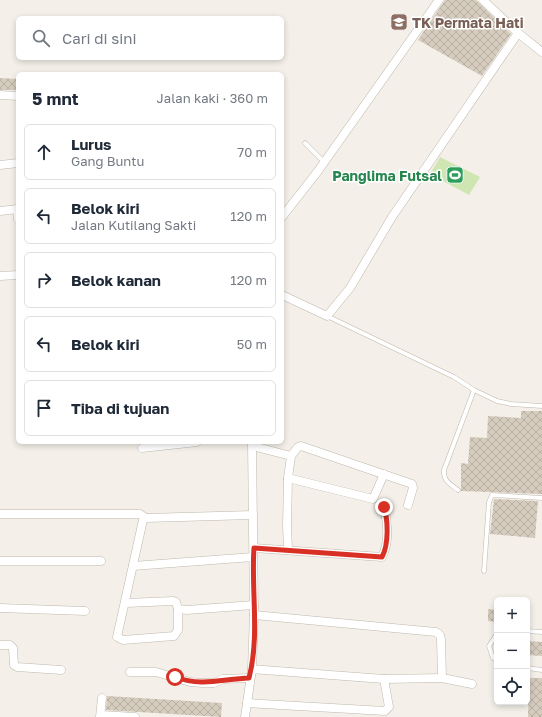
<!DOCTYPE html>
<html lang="id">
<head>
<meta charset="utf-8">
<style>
	:root { --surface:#fff; --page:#f2f2f3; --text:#1f2937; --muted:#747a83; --line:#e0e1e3 }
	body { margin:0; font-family:"Golos Text",sans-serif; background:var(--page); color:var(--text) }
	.controls { position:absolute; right:12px; bottom:12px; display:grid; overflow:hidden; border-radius:6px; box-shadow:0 2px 6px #0003 }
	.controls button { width:36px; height:36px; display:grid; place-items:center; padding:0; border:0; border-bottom:1px solid var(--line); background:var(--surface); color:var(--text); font:20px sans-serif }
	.stop { position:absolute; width:12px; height:12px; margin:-9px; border:3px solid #d93025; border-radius:50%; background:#fff }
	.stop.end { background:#d93025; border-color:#fff; box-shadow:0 1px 4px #0008 }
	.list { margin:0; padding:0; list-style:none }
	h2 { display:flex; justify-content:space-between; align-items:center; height:52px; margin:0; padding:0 16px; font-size:17px }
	h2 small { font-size:13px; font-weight:400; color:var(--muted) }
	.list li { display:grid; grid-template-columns:26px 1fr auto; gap:12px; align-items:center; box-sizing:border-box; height:56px; margin:0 8px 8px; padding:0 8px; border:1px solid var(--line); border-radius:6px }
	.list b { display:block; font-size:15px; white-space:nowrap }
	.list p { margin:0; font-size:13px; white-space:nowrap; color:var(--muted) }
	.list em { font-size:13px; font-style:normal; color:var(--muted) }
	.icon { flex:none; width:22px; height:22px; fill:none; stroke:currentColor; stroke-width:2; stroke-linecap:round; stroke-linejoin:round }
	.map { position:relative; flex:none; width:542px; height:717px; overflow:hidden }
	.search { position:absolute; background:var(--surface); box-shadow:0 2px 6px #0003; left:16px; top:16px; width:268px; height:44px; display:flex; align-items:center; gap:10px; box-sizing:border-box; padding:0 14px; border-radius:6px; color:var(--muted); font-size:15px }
	.panel { position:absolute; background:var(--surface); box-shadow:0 2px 6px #0003; left:16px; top:72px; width:268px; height:372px; border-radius:6px }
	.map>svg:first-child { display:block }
</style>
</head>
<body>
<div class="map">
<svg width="542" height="717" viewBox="0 0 542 717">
	<defs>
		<pattern id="building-cross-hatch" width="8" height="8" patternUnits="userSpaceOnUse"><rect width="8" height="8" fill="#d5ccbe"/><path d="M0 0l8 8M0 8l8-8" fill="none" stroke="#b8b0a4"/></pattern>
	</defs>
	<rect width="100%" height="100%" fill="#f4f0e9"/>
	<polygon fill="#cfe6b3" points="440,157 480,177 469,195 430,174"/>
	<g fill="url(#building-cross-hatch)">
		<polygon points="445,0 476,0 511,34 482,76 418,40"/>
		<polygon points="0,78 18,79 17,90 0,90"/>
		<polygon points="521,411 542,411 542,494 461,491 461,463 468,464 470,437 487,438 488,416 521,418"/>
		<polygon points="494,499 538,501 535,538 490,534"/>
		<polygon points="488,609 497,610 497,622 488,621"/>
		<polygon points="527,641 542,642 542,656 527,655"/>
		<polygon points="529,678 542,678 542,717 528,717"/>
		<polygon points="107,696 222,703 221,717 106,710"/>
	</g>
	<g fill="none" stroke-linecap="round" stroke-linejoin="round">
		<defs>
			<g id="service">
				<polyline points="305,143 324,162"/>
				<polyline points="327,316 454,377 474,390 497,401 511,404 542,406"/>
				<path d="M458 490C450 484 443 481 444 470L474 390"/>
				<polyline points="484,571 489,502 492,495 542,498"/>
				<polyline points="527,631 542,632"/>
				<polyline points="497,634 489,646 493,658 497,660"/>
				<polyline points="527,668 542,670"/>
			</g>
			<g id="minor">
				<polyline points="483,0 518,33 542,52"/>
				<polyline points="0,95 18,96"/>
				<polyline points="0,165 18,163"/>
				<polyline points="17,209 18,219"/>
				<polyline points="0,211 18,209"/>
				<polyline points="282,217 318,171 439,0"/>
				<polyline points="0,276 18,275"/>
				<polyline points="282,295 327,316 350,288 392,217 518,33"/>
				<polyline points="253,446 291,456 298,447 301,446 412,484 413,488 408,505"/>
				<polyline points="142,448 197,442"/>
				<polyline points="291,456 288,478 373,499 384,474"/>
				<polyline points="0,514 140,514 146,518"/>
				<path d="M254 548 382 557C390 542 387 519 383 503"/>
				<polyline points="288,549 287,526 288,478"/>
				<polyline points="0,561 101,561"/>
				<polyline points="133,566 253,557"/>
				<polyline points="126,603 173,601 176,602 178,609 187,610 254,605"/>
				<polyline points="0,608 85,611"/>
				<polyline points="178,609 178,630 174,636 123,640 117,637 143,520 146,518 253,515"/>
				<polyline points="254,615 436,632 440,635 441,640 442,678"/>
				<polyline points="0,645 10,645 13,648 14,665 17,667 61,670"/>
				<polyline points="252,669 384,679 442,678 472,684"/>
				<polyline points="130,672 156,672 190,682 203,683 214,683 223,679 249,678"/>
				<polyline points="247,703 385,711 389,707 384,679"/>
				<polyline points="101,715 135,717"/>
				<polyline points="100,717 102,698"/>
				<polyline points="245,717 252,669 254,615 252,442"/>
			</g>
		</defs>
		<use href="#service" stroke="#bfb8ac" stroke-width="5"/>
		<use href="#minor" stroke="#bfb8ac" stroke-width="9"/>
		<use href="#service" stroke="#fff" stroke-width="4"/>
		<use href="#minor" stroke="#fff" stroke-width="8"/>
	</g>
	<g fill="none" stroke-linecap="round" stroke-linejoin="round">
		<path stroke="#d93025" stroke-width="5" d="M175 677C202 687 222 679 249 678 260 636 251 590 254 548L382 557C389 544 388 520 384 507"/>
	</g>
	<defs>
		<symbol id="school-square" viewBox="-11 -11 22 22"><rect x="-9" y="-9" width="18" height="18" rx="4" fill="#8d6e63" stroke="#fff"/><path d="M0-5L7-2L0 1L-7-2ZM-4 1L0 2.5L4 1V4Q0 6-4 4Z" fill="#fff"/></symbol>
		<symbol id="stadium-square" viewBox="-11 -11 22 22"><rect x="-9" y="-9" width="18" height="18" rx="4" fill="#2e9e5b" stroke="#fff"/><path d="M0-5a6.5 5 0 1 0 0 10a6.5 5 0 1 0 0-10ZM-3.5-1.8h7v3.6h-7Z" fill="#fff"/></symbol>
	</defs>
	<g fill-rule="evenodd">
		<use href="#school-square" x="389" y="12" width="20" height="20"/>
		<use href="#stadium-square" x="445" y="165" width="20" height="20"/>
	</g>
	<g text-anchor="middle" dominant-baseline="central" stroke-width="3" stroke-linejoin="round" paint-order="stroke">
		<g font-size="14" font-weight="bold" fill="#785e54" stroke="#fff" text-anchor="start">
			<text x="412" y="22">TK Permata Hati</text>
		</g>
		<g font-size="14" font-weight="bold" fill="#27864d" stroke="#fff" text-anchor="end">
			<text x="442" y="175">Panglima Futsal</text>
		</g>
	</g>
</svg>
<div class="controls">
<button>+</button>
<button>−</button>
<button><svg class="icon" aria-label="locate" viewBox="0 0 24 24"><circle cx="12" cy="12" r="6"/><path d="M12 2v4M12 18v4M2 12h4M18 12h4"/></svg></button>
</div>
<div class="stop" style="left:175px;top:677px"></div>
<div class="stop end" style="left:384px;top:507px"></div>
<div class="search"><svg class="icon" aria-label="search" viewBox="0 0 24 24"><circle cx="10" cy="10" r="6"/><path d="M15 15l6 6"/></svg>Cari di sini</div>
<section class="panel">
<h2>5 mnt<small>Jalan kaki · 360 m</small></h2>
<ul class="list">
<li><svg class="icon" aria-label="ahead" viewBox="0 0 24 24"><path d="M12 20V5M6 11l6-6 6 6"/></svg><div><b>Lurus</b><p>Gang Buntu</p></div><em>70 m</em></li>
<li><svg class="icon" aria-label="left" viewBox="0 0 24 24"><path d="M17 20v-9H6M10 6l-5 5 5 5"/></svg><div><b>Belok kiri</b><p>Jalan Kutilang Sakti</p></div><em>120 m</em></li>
<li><svg class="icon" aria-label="right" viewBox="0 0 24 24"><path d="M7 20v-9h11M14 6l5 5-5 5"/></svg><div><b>Belok kanan</b></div><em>120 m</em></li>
<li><svg class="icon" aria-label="left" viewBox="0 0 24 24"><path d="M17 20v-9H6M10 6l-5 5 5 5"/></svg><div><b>Belok kiri</b></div><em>50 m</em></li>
<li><svg class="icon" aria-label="arrive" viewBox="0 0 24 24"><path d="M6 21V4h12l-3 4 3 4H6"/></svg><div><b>Tiba di tujuan</b></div></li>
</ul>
</section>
</div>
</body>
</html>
